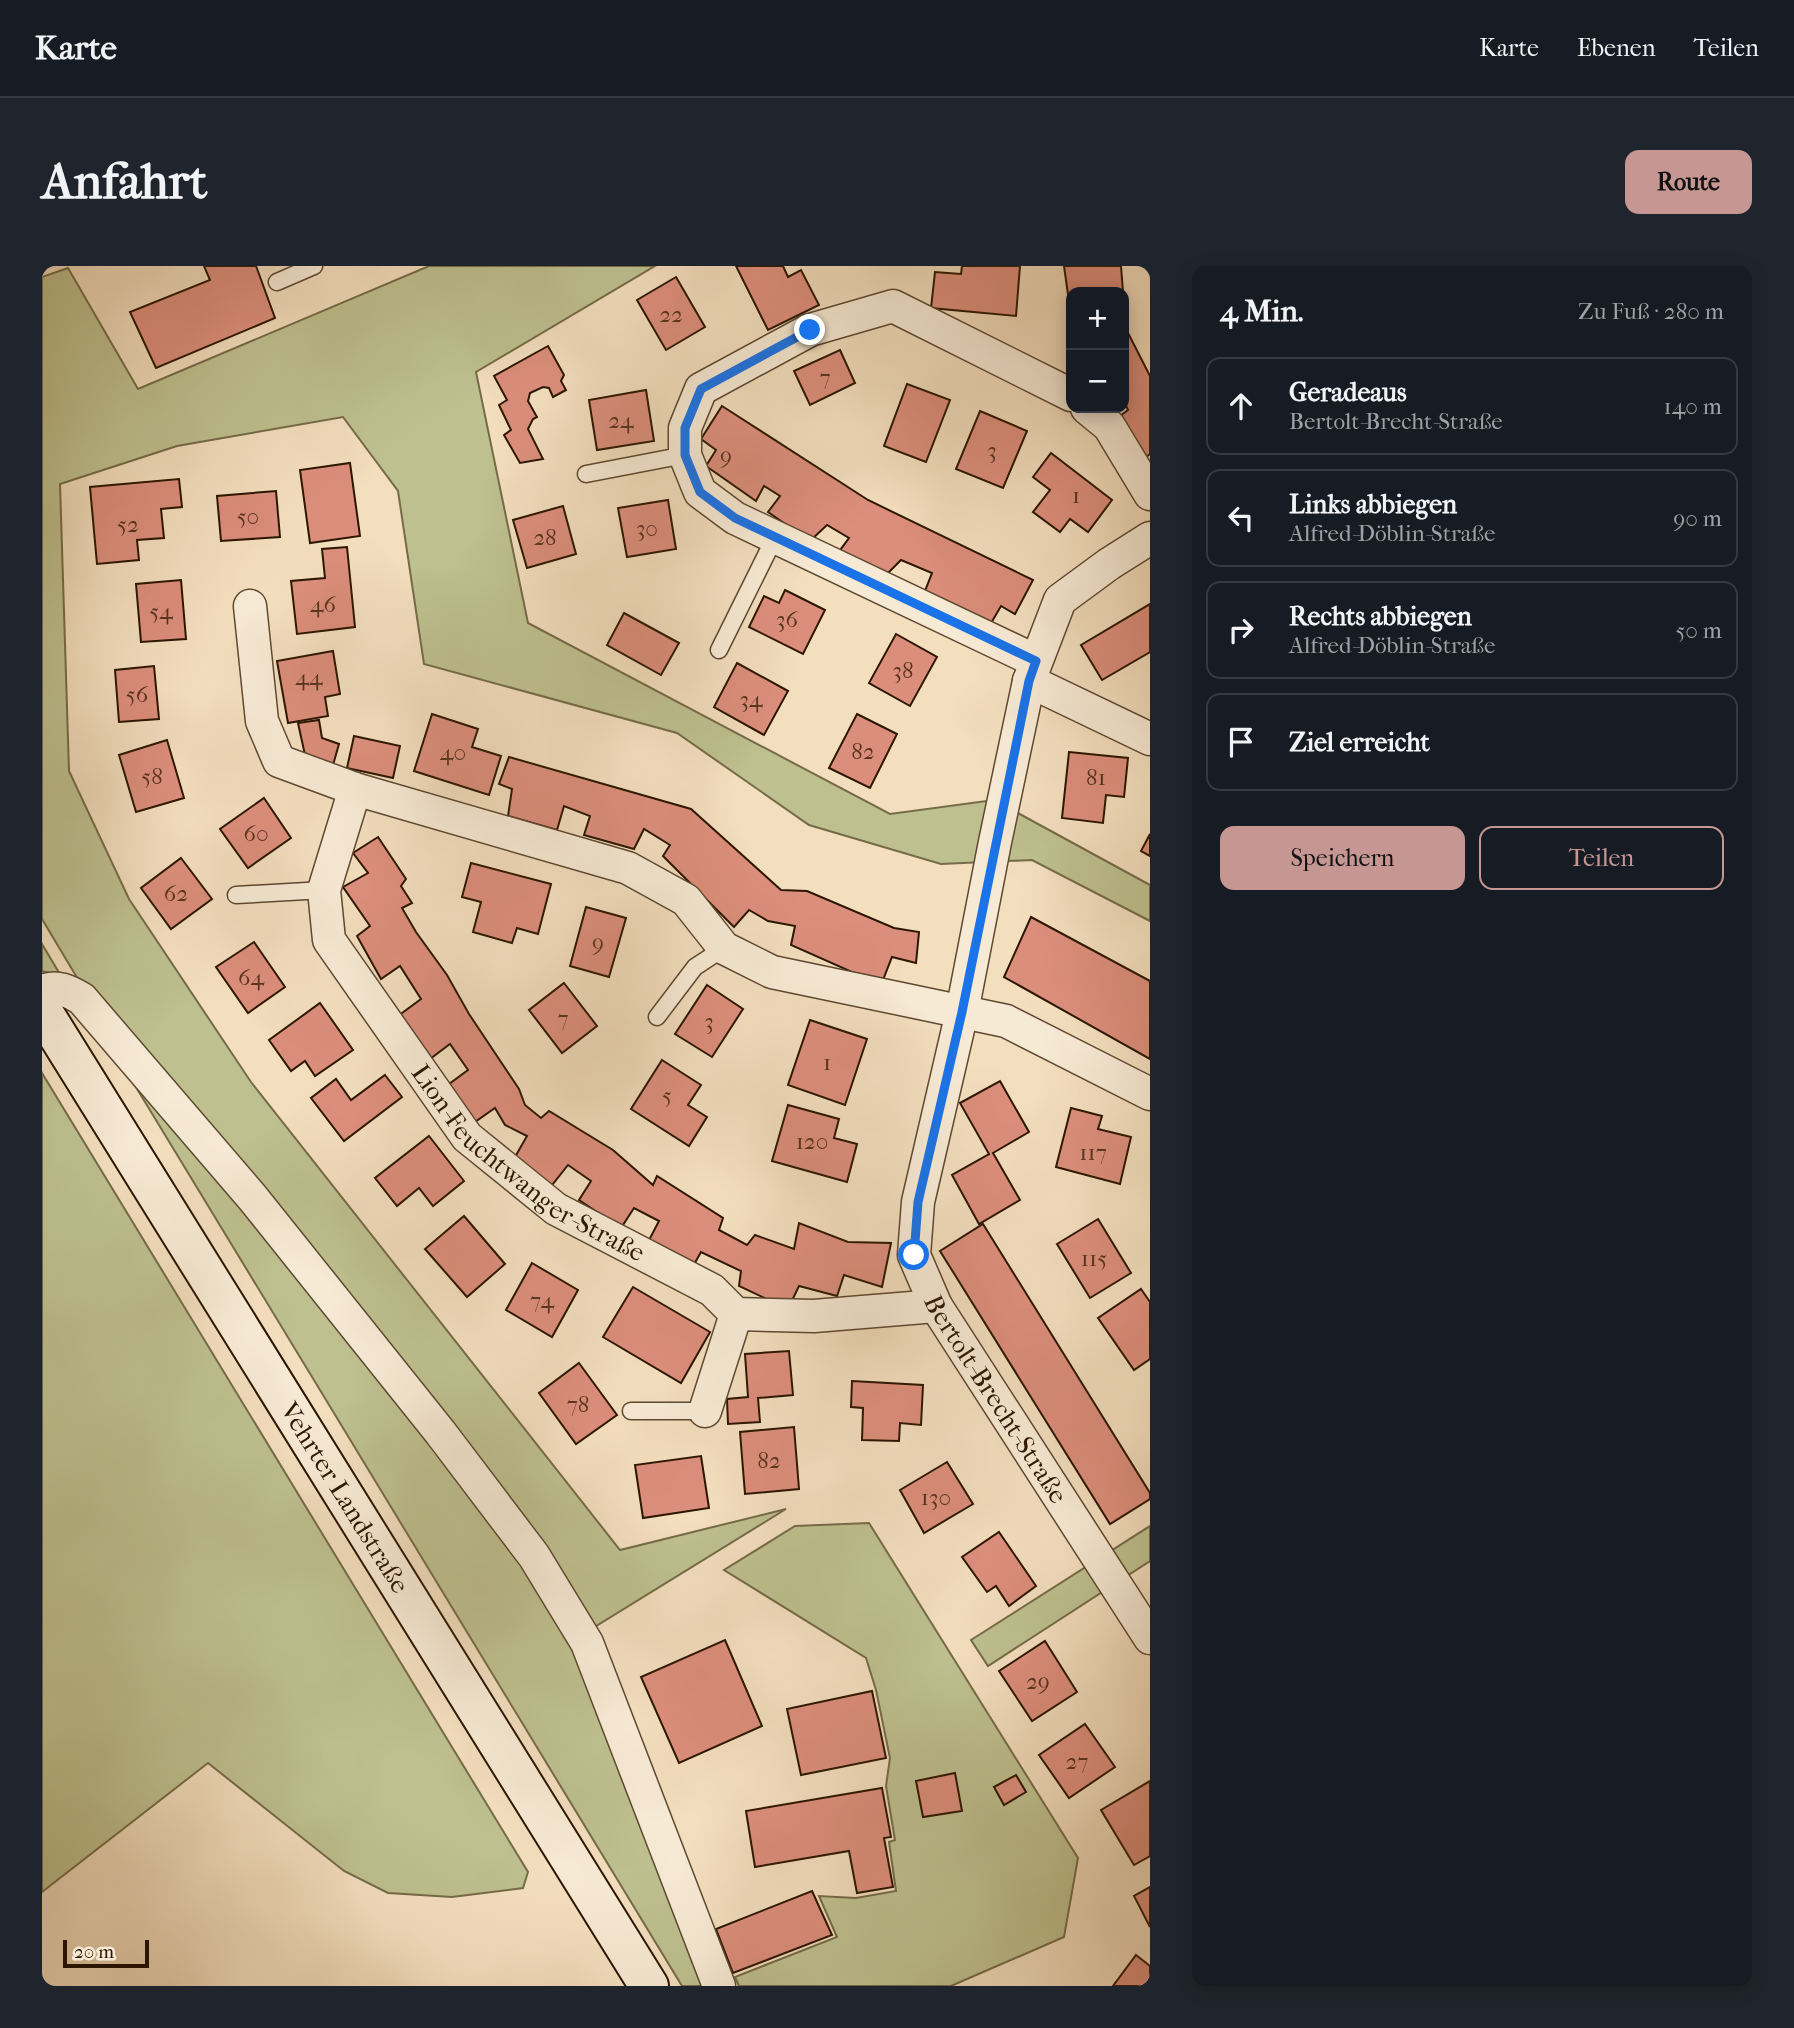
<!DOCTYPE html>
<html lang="de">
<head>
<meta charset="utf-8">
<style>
	:root { --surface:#171b24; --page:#20242c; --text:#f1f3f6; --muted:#9ea1a6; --line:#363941; --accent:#c59692 }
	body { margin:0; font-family:"IM FELL French Canon",serif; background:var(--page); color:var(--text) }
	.controls { position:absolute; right:21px; top:21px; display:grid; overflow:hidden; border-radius:14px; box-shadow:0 4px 18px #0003 }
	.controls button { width:63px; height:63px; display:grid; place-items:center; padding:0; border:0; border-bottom:2px solid var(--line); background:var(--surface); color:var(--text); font:35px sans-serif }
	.scale { position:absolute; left:21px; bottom:18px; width:86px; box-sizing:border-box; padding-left:7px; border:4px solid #2c1600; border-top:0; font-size:19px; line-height:24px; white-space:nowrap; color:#2c1600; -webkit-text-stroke:5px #f7ead5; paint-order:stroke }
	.stop { position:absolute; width:21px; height:21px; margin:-16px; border:5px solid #1a73e8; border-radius:50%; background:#fff }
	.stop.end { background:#1a73e8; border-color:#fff; box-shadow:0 2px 7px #0008 }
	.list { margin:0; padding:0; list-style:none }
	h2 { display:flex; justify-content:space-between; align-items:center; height:91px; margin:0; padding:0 28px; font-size:30px }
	h2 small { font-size:23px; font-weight:400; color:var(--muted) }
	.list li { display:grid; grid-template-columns:46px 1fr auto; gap:21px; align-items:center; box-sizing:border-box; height:98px; margin:0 14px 14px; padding:0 14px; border:2px solid var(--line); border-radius:14px }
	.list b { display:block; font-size:26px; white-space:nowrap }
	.list p { margin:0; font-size:23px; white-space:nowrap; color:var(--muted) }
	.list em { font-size:23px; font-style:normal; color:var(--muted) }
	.actions { display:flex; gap:14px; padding:21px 28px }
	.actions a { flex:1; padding:16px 0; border:2px solid var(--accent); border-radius:14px; text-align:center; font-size:24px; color:var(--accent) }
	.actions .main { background:var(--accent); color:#111 }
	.icon { flex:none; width:38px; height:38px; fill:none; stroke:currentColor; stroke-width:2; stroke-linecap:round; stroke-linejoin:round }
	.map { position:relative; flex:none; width:1108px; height:1720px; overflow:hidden; border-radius:14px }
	header { display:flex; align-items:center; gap:42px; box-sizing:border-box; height:98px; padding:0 35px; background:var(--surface); border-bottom:2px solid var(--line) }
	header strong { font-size:33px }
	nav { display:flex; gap:38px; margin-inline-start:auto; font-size:24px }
	.intro { display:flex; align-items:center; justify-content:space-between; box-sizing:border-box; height:168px; padding:0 42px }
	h1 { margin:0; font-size:49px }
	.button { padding:18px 32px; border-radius:14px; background:var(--accent); color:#111; font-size:24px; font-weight:700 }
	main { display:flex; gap:42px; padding:0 42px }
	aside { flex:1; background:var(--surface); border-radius:14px; box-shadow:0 4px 18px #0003 }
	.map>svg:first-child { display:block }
</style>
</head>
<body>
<header>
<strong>Karte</strong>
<nav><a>Karte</a><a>Ebenen</a><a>Teilen</a></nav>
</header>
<div class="intro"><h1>Anfahrt</h1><a class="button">Route</a></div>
<main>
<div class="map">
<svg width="1108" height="1720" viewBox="0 0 1108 1720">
	<rect width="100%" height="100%" fill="#f3debe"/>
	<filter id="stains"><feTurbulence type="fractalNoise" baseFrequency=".00286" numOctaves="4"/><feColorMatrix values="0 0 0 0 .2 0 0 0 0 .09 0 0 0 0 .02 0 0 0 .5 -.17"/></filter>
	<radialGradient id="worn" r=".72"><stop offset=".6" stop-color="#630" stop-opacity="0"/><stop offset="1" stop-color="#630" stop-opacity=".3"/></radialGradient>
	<g fill="#bec08f" stroke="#756b48" stroke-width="2">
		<polygon points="387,0 613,0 434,106 486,357 848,548 952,534 1108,619 1108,655 990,594 899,598 767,559 635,467 382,398 356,225 301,151 135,180 18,218 27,505 87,633 209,816 578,1284 744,1243 530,1375 661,1720 640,1720 69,780 46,730 0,653 0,11 26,2 96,123"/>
		<polygon points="0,678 19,710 0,705"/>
		<polygon points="0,807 486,1606 481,1622 410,1631 346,1627 302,1605 166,1497 0,1626"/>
		<polygon points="827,1257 1036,1592 1022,1671 909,1720 697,1720 693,1711 795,1671 777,1630 814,1632 854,1625 847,1576 853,1574 844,1520 848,1492 834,1424 824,1392 682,1304 753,1260"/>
		<polygon points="1108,1260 1108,1295 946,1400 929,1374"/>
	</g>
	<g fill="#dc8e7c" stroke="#2c1600" stroke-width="2">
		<polygon points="162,0 214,0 233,52 114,102 88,46 168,14"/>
		<polygon points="694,0 741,0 746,11 759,4 777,39 726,64"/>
		<polygon points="920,0 978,0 974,50 889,42 893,6 919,8"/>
		<polygon points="1022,0 1079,0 1081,26 1029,26 1029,50"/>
		<polygon points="634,11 663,61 624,84 595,34"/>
		<polygon points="1082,29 1085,65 1108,110 1108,188 1103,192 1078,150 1086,144 1082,135"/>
		<polygon points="506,80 522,109 519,115 524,124 511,131 507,122 501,121 488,127 486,135 495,151 491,153 486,163 501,193 478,197 462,169 469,164 457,139 465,134 452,110"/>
		<polygon points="798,84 813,117 768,139 752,105"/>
		<polygon points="865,118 908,134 884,196 842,180"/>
		<polygon points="604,124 612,175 555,184 547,134"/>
		<polygon points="680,140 826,234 991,314 973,348 959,340 948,359 883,325 890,307 859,294 843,310 796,287 807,272 785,259 768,275 726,246 738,230 722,220 714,235 664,200 674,184 659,173"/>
		<polygon points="938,145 985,165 961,222 914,203"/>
		<polygon points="1009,187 1070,234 1046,266 1028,253 1018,266 991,246 1008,224 991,211"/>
		<polygon points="308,197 318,270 268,277 258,204"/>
		<polygon points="137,213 140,241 119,243 122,272 95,274 97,294 55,298 48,221"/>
		<polygon points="234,225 238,271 179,275 175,230"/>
		<polygon points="626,234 634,283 585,291 576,242"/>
		<polygon points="521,240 534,288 485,302 471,254"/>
		<polygon points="305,281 313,361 255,368 249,315 283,312 280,283"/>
		<polygon points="139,314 144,373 99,376 94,318"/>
		<polygon points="743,324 783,344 761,388 707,361 722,330 737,337"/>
		<polygon points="1108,338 1108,386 1060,414 1039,379"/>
		<polygon points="582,347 637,377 619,409 565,379"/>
		<polygon points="854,368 895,391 868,440 827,417"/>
		<polygon points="291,385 298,428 283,431 286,450 246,457 235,395"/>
		<polygon points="695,397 746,425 722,469 672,441"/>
		<polygon points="112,400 117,453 77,456 73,404"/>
		<polygon points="390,448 436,463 430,481 459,490 447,529 372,505"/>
		<polygon points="815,448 855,468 828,522 787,502"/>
		<polygon points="277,454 280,472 297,478 291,499 263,489 256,457"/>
		<polygon points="312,470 358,480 351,512 305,502"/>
		<polygon points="125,474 142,532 94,546 77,489"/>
		<polygon points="1027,486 1086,492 1082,531 1064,529 1061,557 1020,552"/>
		<polygon points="467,491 649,543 739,624 765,625 852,662 877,666 874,697 850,691 839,719 749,679 753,660 726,655 707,644 692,661 621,590 628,579 602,563 592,583 542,569 548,550 522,540 515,564 466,550 470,523 457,518"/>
		<polygon points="222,532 249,572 206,602 178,563"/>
		<polygon points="1108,568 1108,590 1099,585"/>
		<polygon points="336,571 364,613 359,620 370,637 360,642 374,666 405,709 427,748 477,823 483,839 499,852 507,845 571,884 611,919 615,910 681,952 677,964 705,979 713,969 752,983 757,957 806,976 849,977 840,1021 802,1009 795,1030 757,1020 746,1043 697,1020 699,1005 659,986 650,1002 606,976 617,955 592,942 579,962 537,934 549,915 526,899 510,919 473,891 485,870 463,859 453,842 430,858 403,821 426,804 408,778 384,796 356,750 379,733 358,700 339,713 315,670 328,660 301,621 326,607 311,587"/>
		<polygon points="139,592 170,633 129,663 99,622"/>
		<polygon points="429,597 509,618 496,668 475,662 470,677 431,666 439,636 420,631"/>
		<polygon points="544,641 584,652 567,711 528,700"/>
		<polygon points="989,651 1108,715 1108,793 962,711"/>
		<polygon points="212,676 243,721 206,747 174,701"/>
		<polygon points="522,717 555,760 520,787 487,744"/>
		<polygon points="665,719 701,743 670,791 633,768"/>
		<polygon points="278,737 311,784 273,810 263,795 249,805 227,774"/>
		<polygon points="768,754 825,773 803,839 746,819"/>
		<polygon points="620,794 659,819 646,839 665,851 647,880 589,843"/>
		<polygon points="343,809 360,831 302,875 269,832 294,813 309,834"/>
		<polygon points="958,815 987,866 951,887 978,934 937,958 910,909 947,888 918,837"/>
		<polygon points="746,839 797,853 792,872 815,878 805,916 730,895"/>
		<polygon points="1029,842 1060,850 1056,863 1089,871 1078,918 1014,901"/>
		<polygon points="387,870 422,915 391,940 377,922 355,940 333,912"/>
		<polygon points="422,950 463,998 425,1031 383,983"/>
		<polygon points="1056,953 1089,1007 1048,1032 1015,978"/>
		<polygon points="941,958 1108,1227 1108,1233 1068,1258 898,985"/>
		<polygon points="490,997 536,1024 510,1071 464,1044"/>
		<polygon points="591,1021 668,1066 639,1117 561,1071"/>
		<polygon points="1099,1023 1108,1036 1108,1093 1092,1104 1056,1052"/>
		<polygon points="747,1085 751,1129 716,1132 718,1156 686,1158 685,1133 706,1131 703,1088"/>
		<polygon points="537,1097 575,1149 534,1178 497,1127"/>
		<polygon points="810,1115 881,1119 879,1159 858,1157 857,1175 820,1174 821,1142 809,1141"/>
		<polygon points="752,1161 757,1223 703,1228 698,1166"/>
		<polygon points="659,1190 667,1242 601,1252 593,1199"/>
		<polygon points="905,1196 931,1238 882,1267 858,1224"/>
		<polygon points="957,1266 994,1320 967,1340 954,1320 945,1326 920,1291"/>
		<polygon points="683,1374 720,1460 637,1497 599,1411"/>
		<polygon points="1003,1375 1035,1426 990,1455 957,1405"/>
		<polygon points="830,1425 844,1492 759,1509 745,1443"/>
		<polygon points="1043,1458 1073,1501 1027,1532 997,1489"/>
		<polygon points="913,1507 920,1545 881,1551 874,1515"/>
		<polygon points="974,1509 984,1526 962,1539 952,1521"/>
		<polygon points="1108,1515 1108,1590 1092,1599 1059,1544"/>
		<polygon points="840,1522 849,1571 842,1572 851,1621 815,1627 807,1585 713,1601 704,1545"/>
		<polygon points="1108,1621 1108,1661 1092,1630"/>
		<polygon points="770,1625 790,1669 691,1707 674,1663"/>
		<polygon points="1094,1689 1108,1700 1108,1720 1071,1720"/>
	</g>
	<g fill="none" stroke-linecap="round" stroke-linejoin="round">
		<defs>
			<g id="lane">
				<polyline points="235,16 272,0"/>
				<polyline points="544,208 643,189"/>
				<polyline points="677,384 733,271"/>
				<polyline points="194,629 282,624"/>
				<polyline points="615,751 653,701 682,682"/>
				<polyline points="589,1145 663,1145"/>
			</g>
			<g id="street">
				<polyline points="1045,142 1067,160 1108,228"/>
				<path id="s1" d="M1108 272 1067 298 1018 334 987 415 953 576 920 746 876 936 872 989 894 1040 1108 1372"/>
				<polyline points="208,340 220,455 237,495 313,523 586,602 644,634 682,682 730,706 964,755 1108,828"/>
				<polyline points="994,395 693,252 658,226 643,189 643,162 659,123 768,64 851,40 1029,129"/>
				<polyline points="987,415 1108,473"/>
				<path id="s2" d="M313 523 282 624 287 674 425 871 514 943 670 1024 694 1048 772 1050 894 1040"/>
				<path d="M0 725C15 719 27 725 40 733L210 931 398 1166 492 1290 545 1377 677 1720"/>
				<polyline points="663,1145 694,1048"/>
			</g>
			<g id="secondary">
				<path id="s3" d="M0 744 607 1720"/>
			</g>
		</defs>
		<use href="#lane" stroke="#5e4830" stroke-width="19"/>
		<use href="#street" stroke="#5e4830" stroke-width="35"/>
		<use href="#secondary" stroke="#2c1600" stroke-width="42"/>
		<use href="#lane" stroke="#f7ead5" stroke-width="16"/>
		<use href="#street" stroke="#f7ead5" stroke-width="32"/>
		<use href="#secondary" stroke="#f7ead5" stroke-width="38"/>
	</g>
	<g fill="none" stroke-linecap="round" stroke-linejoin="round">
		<polyline stroke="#1a73e8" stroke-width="9" points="768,64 659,123 643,162 643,189 658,226 693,252 994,395 987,415 920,746 876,936 872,989"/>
	</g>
	<g text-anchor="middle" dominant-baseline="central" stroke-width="5" stroke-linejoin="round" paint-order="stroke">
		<g font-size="23" fill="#58341f">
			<text x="629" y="48">22</text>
			<text x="783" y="111">7</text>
			<text x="579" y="154">24</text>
			<text x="950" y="184">3</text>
			<text x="684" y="189">9</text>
			<text x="1034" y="229">1</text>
			<text x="206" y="250">50</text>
			<text x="86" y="258">52</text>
			<text x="605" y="262">30</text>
			<text x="503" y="271">28</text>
			<text x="281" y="338">46</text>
			<text x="119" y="345">54</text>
			<text x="745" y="353">36</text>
			<text x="861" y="404">38</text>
			<text x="267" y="411">44</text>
			<text x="95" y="428">56</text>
			<text x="709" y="433">34</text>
			<text x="821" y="485">82</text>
			<text x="411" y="486">40</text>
			<text x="110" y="510">58</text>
			<text x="1054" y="511">81</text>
			<text x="214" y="567">60</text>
			<text x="134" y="627">62</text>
			<text x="556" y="676">9</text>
			<text x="209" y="711">64</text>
			<text x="521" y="752">7</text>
			<text x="667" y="755">3</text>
			<text x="785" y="796">1</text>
			<text x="625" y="829">5</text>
			<text x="770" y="875">120</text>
			<text x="1051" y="886">117</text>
			<text x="1052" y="992">115</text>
			<text x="500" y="1034">74</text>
			<text x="536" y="1138">78</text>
			<text x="727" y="1194">82</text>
			<text x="894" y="1231">130</text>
			<text x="996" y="1415">29</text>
			<text x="1035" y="1495">27</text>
		</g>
		<g font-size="26" fill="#2c1600" stroke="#f7ead5">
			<text stroke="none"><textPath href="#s2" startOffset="460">Lion-Feuchtwanger-Straße</textPath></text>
			<text stroke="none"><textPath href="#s1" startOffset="948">Bertolt-Brecht-Straße</textPath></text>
			<text stroke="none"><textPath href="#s3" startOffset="574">Vehrter Landstraße</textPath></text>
		</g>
	</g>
	<rect width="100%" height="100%" filter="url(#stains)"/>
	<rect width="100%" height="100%" fill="url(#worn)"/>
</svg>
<div class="controls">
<button>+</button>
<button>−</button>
</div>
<div class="scale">20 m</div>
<div class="stop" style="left:872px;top:989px"></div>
<div class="stop end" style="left:768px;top:64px"></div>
</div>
<aside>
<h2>4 Min.<small>Zu Fuß · 280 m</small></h2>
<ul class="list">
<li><svg class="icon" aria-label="ahead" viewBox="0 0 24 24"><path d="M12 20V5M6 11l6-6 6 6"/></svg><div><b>Geradeaus</b><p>Bertolt-Brecht-Straße</p></div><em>140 m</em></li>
<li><svg class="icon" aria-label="left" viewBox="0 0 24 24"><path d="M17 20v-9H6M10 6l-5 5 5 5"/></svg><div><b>Links abbiegen</b><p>Alfred-Döblin-Straße</p></div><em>90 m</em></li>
<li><svg class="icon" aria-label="right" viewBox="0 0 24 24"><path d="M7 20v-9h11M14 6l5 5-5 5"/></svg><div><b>Rechts abbiegen</b><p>Alfred-Döblin-Straße</p></div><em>50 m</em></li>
<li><svg class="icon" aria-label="arrive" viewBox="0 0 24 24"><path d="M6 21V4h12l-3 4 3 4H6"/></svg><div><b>Ziel erreicht</b></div></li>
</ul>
<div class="actions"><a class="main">Speichern</a><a>Teilen</a></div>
</aside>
</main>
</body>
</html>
